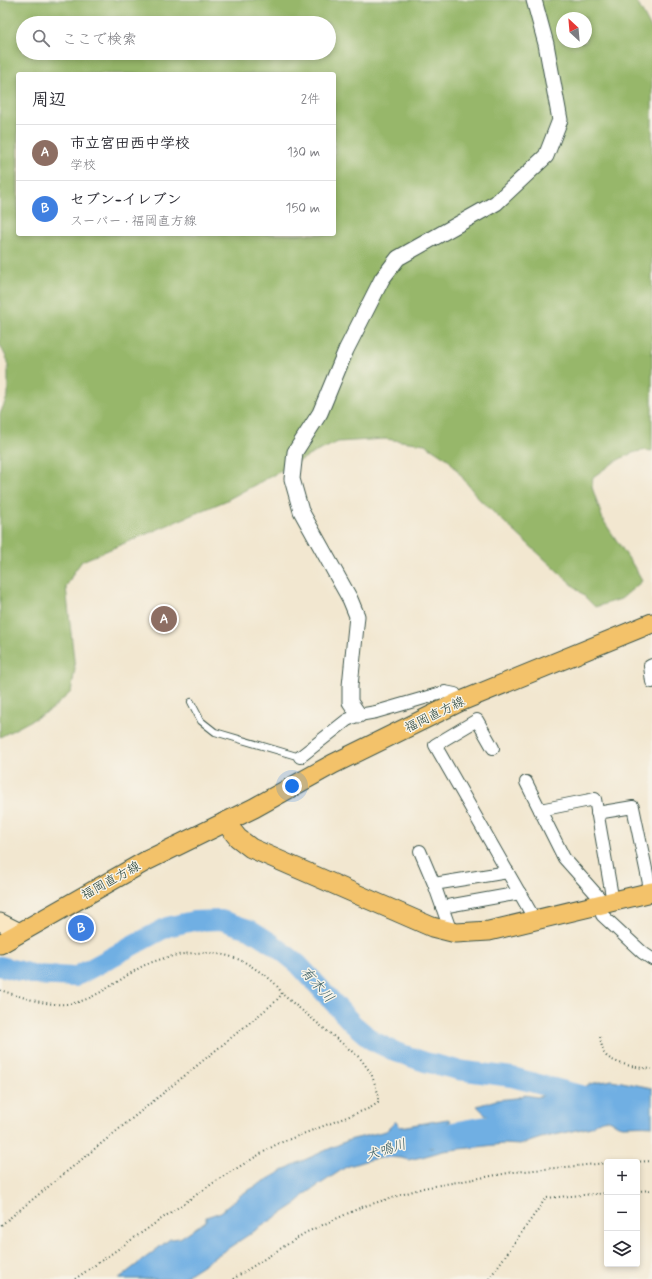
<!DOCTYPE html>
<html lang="ja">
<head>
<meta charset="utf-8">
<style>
	:root { --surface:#fff; --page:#f7f7f7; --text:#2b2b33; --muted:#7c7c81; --line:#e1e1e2; --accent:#1a73e8 }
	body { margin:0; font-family:Mynerve,"Klee One",sans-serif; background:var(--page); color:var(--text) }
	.controls { position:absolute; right:12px; bottom:12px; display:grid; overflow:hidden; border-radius:4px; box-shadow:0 2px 6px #0003 }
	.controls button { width:36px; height:36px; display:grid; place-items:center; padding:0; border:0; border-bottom:1px solid var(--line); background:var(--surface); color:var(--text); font:20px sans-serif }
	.compass { position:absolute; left:556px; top:12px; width:36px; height:36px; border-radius:50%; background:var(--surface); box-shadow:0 2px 6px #0003; rotate:334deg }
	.you { position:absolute; left:292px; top:786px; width:14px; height:14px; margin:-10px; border:3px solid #fff; border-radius:50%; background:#1a73e8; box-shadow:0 0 0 6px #1a73e833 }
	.badge { display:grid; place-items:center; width:26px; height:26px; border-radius:50%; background:var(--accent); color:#fff; font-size:13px; font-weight:700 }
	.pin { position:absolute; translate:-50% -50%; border:2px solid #fff; box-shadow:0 1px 4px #0006 }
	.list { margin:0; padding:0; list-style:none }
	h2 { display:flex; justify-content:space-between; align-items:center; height:52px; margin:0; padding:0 16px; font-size:17px }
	h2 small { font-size:13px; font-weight:400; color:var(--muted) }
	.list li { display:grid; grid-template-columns:26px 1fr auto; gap:12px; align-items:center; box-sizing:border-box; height:56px; padding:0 16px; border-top:1px solid var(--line) }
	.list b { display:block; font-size:15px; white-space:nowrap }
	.list p { margin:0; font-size:13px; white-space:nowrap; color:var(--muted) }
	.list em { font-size:13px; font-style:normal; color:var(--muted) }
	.icon { flex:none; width:22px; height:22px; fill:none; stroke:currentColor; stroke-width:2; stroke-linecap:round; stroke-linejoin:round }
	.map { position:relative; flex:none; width:652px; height:1279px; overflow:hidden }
	.search { position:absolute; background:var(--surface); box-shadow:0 2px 6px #0003; left:16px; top:16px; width:320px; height:44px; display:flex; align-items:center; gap:10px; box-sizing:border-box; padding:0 14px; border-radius:22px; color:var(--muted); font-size:15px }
	.panel { position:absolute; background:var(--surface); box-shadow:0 2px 6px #0003; left:16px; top:72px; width:320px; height:164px; border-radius:4px }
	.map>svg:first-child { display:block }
</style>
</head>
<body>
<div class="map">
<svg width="652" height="1279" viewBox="0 0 652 1279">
	<rect width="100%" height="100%" fill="#f7f3e8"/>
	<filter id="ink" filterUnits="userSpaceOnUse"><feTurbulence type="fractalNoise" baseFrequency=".025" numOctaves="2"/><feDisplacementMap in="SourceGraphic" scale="8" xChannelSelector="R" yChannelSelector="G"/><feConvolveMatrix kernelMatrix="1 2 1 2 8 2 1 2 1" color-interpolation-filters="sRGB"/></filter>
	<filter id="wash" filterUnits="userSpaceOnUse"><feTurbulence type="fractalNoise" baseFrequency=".012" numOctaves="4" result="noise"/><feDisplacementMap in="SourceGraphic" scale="16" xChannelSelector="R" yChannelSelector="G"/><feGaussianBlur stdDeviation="0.9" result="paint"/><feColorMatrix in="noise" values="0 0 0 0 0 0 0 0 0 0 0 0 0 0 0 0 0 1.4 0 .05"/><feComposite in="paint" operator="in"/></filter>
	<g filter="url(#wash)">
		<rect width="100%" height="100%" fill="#f2e7d0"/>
		<path fill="#97b76b" stroke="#5b7a50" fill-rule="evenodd" d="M0 0H636L652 30V451C632 447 609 466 593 477L592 487 603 520 633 565 642 581 621 599 595 607 575 587 479 499 448 459 425 444 385 439 338 442 312 454 225 501 82 561 74 572 66 587 75 669 71 692 51 710 0 737V414L8 395V361L0 345ZM562 18H586V42H562ZM23 23H329V53H23ZM18 74H334V234H18Z"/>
		<path fill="#70afe3" stroke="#48768c" d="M612 1080 652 1088V1126C642 1125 632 1126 623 1126 618 1126 615 1123 611 1121 603 1117 597 1122 591 1127L541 1138 520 1145 503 1144 443 1151 422 1157 408 1160 401 1158 387 1157 368 1160 346 1167 304 1195 299 1202 181 1279H118L170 1239 180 1238 206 1221V1217L221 1212 242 1194 291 1166 349 1140 386 1131 396 1121 400 1127 448 1119 451 1121 445 1124 433 1128 425 1129 412 1136 420 1146 432 1148 438 1142 467 1134 511 1127 520 1124 531 1123 526 1113C503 1109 500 1132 477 1106L496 1100 516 1098 525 1095 537 1097 553 1093 565 1096 582 1089 589 1084Z"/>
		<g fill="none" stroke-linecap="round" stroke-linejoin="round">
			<g stroke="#70afe3" stroke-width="20">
				<polyline points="0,966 35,975 75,977 167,927 193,921 221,920 251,930 273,944 298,964 353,1024 373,1041 396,1052 425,1062 458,1070 512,1077 599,1100"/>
				<path d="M389 1148C443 1131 499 1123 556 1118"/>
			</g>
		</g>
	</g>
	<g filter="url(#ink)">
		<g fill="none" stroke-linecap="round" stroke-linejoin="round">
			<defs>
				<polyline id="service" points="191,702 201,721 215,732 300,757"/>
				<g id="minor">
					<polyline points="652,665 650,666 652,682"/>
					<polyline points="493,748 477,720 435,745 535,920"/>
					<polyline points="300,757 347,720 359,715 376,712 445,692 455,694 459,702"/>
					<polyline points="526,782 564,858 605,904"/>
					<polyline points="540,810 595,799 613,902"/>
					<polyline points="597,813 633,807 651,893"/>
					<polyline points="420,851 434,884 451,932"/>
					<polyline points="434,884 508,872"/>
					<polyline points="602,904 602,915 643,953 652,959"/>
					<polyline points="442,907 520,893"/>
				</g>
				<polyline id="tertiary" points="359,715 350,702 350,686 357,616 350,599 301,511 292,479 295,452 320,413 346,350 382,279 398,258 496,203 546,156 560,120 546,44 534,0"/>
				<polyline id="secondary" points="0,922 20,932"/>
				<g id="primary">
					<polyline points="225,822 238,838 251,848 432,927 456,933 489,931 652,892"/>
					<polyline points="0,944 146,861 254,808 333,764 459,702 652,623"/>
				</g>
			</defs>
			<use href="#service" stroke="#3f564b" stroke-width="8"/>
			<use href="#minor" stroke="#3f564b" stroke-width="14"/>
			<use href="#tertiary" stroke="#3f564b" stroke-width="17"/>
			<use href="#secondary" stroke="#3f564b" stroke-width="19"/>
			<use href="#primary" stroke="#3f564b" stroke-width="21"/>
			<g stroke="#3f564b" stroke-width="2" stroke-dasharray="1 3" stroke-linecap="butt">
				<path d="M0 990C23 997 49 1008 74 1003 98 998 122 977 143 966 175 951 221 946 251 966 263 974 276 981 282 994L275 1002 0 1226"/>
				<path d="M600 1037C601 1042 602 1049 604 1053 610 1064 640 1068 652 1069"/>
				<polyline points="632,1162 652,1161"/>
				<polyline points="637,1191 652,1190"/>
				<polyline points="75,1279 219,1179 277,1144 370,1108 378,1103 378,1093 371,1073 360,1058 282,994"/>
				<polyline points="233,1279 305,1233 362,1207 423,1188 514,1172 607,1163"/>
				<polyline points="489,1279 546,1198 607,1193"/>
			</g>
			<use href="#service" stroke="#fff" stroke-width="6"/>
			<use href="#minor" stroke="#fff" stroke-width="12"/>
			<use href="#tertiary" stroke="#fff" stroke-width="15"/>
			<use href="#secondary" stroke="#fae7c3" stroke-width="17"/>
			<use href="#primary" stroke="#f3c26a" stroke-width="19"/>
		</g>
	</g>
	<g text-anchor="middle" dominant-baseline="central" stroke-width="3" stroke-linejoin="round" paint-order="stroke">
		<g font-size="13" fill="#1f3d34" stroke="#f7f3e8">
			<text transform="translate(435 715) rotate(-26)">福岡直方線</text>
			<text transform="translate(111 881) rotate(-29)">福岡直方線</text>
		</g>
		<g font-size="14" font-style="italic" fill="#335a60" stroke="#f7f3e8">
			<text transform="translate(317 985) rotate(48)">有木川</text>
			<text transform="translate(386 1150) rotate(-17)">犬鳴川</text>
		</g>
	</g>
</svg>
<div class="controls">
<button>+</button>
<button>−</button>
<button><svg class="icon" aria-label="layers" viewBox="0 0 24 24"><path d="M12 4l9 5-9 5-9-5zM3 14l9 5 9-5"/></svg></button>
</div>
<svg class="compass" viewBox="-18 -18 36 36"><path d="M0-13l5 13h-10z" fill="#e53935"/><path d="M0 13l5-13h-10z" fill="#7c7c81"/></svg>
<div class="you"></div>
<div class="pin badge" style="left:164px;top:619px;background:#8d6e63">A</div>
<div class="pin badge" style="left:81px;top:928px;background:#3f7fe0">B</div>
<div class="search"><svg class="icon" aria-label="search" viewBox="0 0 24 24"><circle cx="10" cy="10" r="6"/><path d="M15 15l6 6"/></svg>ここで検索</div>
<section class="panel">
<h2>周辺<small>2件</small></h2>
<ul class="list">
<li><span class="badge" style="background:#8d6e63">A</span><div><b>市立宮田西中学校</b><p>学校</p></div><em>130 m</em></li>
<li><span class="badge" style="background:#3f7fe0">B</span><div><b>セブン-イレブン</b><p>スーパー · 福岡直方線</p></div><em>150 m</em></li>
</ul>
</section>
</div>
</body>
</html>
